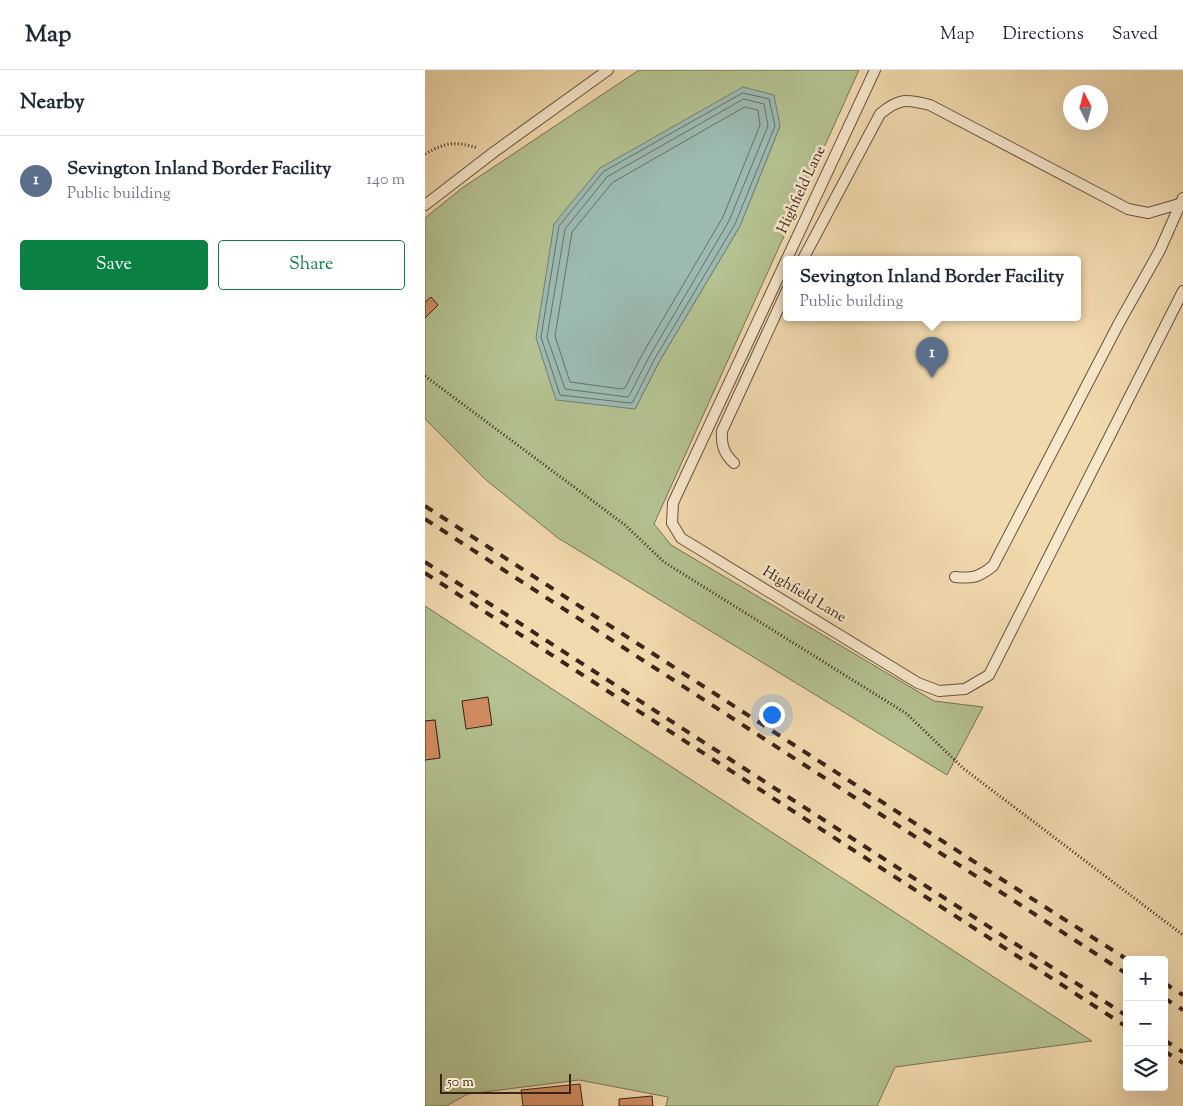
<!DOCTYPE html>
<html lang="en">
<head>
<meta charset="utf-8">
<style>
	:root { --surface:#fff; --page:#f6f6f7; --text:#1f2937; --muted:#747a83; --line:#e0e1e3; --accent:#0b8043 }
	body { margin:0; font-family:"Sorts Mill Goudy",serif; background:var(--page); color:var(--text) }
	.controls { position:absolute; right:15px; bottom:15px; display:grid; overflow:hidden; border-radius:5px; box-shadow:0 5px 20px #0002 }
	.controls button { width:45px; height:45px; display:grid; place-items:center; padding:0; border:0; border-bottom:1px solid var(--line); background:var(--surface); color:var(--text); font:25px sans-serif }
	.compass { position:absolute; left:638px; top:15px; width:45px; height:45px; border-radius:50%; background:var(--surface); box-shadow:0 5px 20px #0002; rotate:354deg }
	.scale { position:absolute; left:15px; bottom:12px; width:131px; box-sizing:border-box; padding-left:5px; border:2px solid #3a241a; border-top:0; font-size:14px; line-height:18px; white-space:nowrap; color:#3a241a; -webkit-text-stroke:4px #f7e7cb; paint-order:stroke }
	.you { position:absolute; left:346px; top:644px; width:18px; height:18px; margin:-12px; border:4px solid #fff; border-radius:50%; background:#1a73e8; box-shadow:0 0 0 8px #1a73e833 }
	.badge { display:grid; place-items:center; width:32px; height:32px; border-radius:50%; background:var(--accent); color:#fff; font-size:16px; font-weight:700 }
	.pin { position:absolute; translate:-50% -41px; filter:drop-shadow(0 1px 2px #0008) }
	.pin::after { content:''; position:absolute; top:26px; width:18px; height:15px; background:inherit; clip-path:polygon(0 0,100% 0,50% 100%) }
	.popup { position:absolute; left:358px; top:186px; width:298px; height:65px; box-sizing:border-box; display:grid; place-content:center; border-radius:5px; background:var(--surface); filter:drop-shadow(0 1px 4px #0005); font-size:16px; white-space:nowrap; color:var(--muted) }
	.popup b { font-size:19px; color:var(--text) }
	.popup::after { content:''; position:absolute; left:50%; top:100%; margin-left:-10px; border:10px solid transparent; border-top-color:var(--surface) }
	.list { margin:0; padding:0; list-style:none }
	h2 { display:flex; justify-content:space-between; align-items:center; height:65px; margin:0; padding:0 20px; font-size:21px }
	h2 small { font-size:16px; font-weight:400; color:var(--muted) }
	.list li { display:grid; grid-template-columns:32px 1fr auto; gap:15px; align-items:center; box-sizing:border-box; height:90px; padding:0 20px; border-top:1px solid var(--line) }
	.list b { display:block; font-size:19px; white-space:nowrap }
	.list p { margin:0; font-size:16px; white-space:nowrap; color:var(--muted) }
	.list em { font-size:16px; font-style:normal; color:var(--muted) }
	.actions { display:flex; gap:10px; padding:15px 20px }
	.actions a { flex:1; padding:11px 0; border:1px solid var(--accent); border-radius:5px; text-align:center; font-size:18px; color:var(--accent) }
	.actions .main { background:var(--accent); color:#fff }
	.icon { flex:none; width:28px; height:28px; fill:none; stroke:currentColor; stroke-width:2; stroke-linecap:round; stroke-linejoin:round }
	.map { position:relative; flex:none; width:758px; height:1036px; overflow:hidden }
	header { display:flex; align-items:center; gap:30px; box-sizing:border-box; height:70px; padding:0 25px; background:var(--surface); border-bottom:1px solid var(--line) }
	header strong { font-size:24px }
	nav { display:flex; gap:28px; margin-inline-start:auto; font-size:18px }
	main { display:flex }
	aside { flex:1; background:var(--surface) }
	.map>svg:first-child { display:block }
</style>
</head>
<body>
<header>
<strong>Map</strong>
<nav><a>Map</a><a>Directions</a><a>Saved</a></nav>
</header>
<main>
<aside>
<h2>Nearby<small></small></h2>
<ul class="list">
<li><span class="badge" style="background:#5c6f8a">1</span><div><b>Sevington Inland Border Facility</b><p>Public building</p></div><em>140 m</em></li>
</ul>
<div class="actions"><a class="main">Save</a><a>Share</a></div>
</aside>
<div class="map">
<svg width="758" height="1036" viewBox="0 0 758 1036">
	<rect width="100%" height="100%" fill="#f2daaf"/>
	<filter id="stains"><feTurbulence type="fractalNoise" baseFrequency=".004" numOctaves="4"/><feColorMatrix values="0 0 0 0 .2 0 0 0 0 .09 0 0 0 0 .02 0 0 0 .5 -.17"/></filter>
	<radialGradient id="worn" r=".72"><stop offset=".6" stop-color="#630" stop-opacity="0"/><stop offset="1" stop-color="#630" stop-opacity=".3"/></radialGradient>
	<g fill="#b4c190" stroke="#777255" fill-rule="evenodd">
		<path d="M214 0H434L229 454 246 475 509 631 558 637 522 705 133 468 61 410 0 349V248L13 235 6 228 0 232V148L37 118ZM318 17 355 56 315 156 234 292 210 339Z"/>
		<polygon points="0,536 667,971 470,997 452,1036 241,1036 243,1027 154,1010 43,1024 21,1036 0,1036 0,690 15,687 10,650 0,651"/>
	</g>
	<polygon fill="#9cbab1" stroke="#757e75" points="318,17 349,25 355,56 315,156 234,292 210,339 131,330 111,268 129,154 175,98"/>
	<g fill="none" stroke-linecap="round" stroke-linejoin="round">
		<g stroke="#6b6f66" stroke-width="1">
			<polygon points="318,23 344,29 350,56 310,154 229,290 208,332 205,333 135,325 116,267 134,156 178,102"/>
			<polygon points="319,29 339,34 343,56 304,151 224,287 204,326 202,327 140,319 122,267 140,159 182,107"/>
			<polygon points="320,37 333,40 335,55 298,147 218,283 200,318 197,319 145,312 130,266 147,162 187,113"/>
		</g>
	</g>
	<g fill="#d28c62" stroke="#3a241a">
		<polygon points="6,227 13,235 0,248 0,232"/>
		<polygon points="63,627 67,655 41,659 37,631"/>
		<polygon points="10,650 15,688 0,690 0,651"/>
		<polygon points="155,1014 158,1036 98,1036 96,1020"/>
		<polygon points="227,1026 228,1036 194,1036 194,1029"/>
	</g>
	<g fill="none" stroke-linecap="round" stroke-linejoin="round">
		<defs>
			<g id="lane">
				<polyline points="450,0 248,433 247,453 256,468 493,613 514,621 540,619 564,605 758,221"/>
				<polyline points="0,135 69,82 183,0"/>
				<path d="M378 189 455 44C474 28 481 29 505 35L703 139 723 143 754 134"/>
				<path d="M309 393C299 384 296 375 297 361L362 220"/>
				<path d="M530 507C548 509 554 507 568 496L694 253 735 180 758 128"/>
			</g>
		</defs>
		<use href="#lane" stroke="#68523f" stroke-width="12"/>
		<g stroke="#3a241a" stroke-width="3" stroke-dasharray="1 2.5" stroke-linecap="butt">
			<path d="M0 84C22 72 29 71 53 78"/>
			<polyline points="0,306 200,455 239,492 482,644 539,699 758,865"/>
		</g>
		<use href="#lane" stroke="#f7e7cb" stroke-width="10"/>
		<g stroke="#3a241a" stroke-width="4" stroke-dasharray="9 9" stroke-linecap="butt">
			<polyline points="0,436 559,798 703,890"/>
			<polyline points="0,449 702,904"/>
			<polyline points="0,492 702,946"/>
			<polyline points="0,503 702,957"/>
			<polyline points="739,913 758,925"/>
			<polyline points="739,928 758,940"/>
			<polyline points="739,970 758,982"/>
			<polyline points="739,981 758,993"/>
		</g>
	</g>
	<g text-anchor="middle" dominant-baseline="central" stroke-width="5" stroke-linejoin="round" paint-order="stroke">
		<g font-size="15" fill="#3a241a" stroke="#f7e7cb">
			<text transform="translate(377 120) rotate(-65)">Highfield Lane</text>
			<text transform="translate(379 525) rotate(31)">Highfield Lane</text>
		</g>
	</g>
	<rect width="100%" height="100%" filter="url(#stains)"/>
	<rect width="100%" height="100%" fill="url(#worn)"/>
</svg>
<div class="controls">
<button>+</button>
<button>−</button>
<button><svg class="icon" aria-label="layers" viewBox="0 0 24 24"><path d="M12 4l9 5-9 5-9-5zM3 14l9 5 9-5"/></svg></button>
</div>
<svg class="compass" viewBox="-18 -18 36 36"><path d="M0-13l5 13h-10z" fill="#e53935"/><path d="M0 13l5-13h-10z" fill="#747a83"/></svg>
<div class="scale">50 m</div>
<div class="you"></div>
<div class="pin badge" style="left:507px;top:308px;background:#5c6f8a">1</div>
<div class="popup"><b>Sevington Inland Border Facility</b>Public building</div>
</div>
</main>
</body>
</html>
